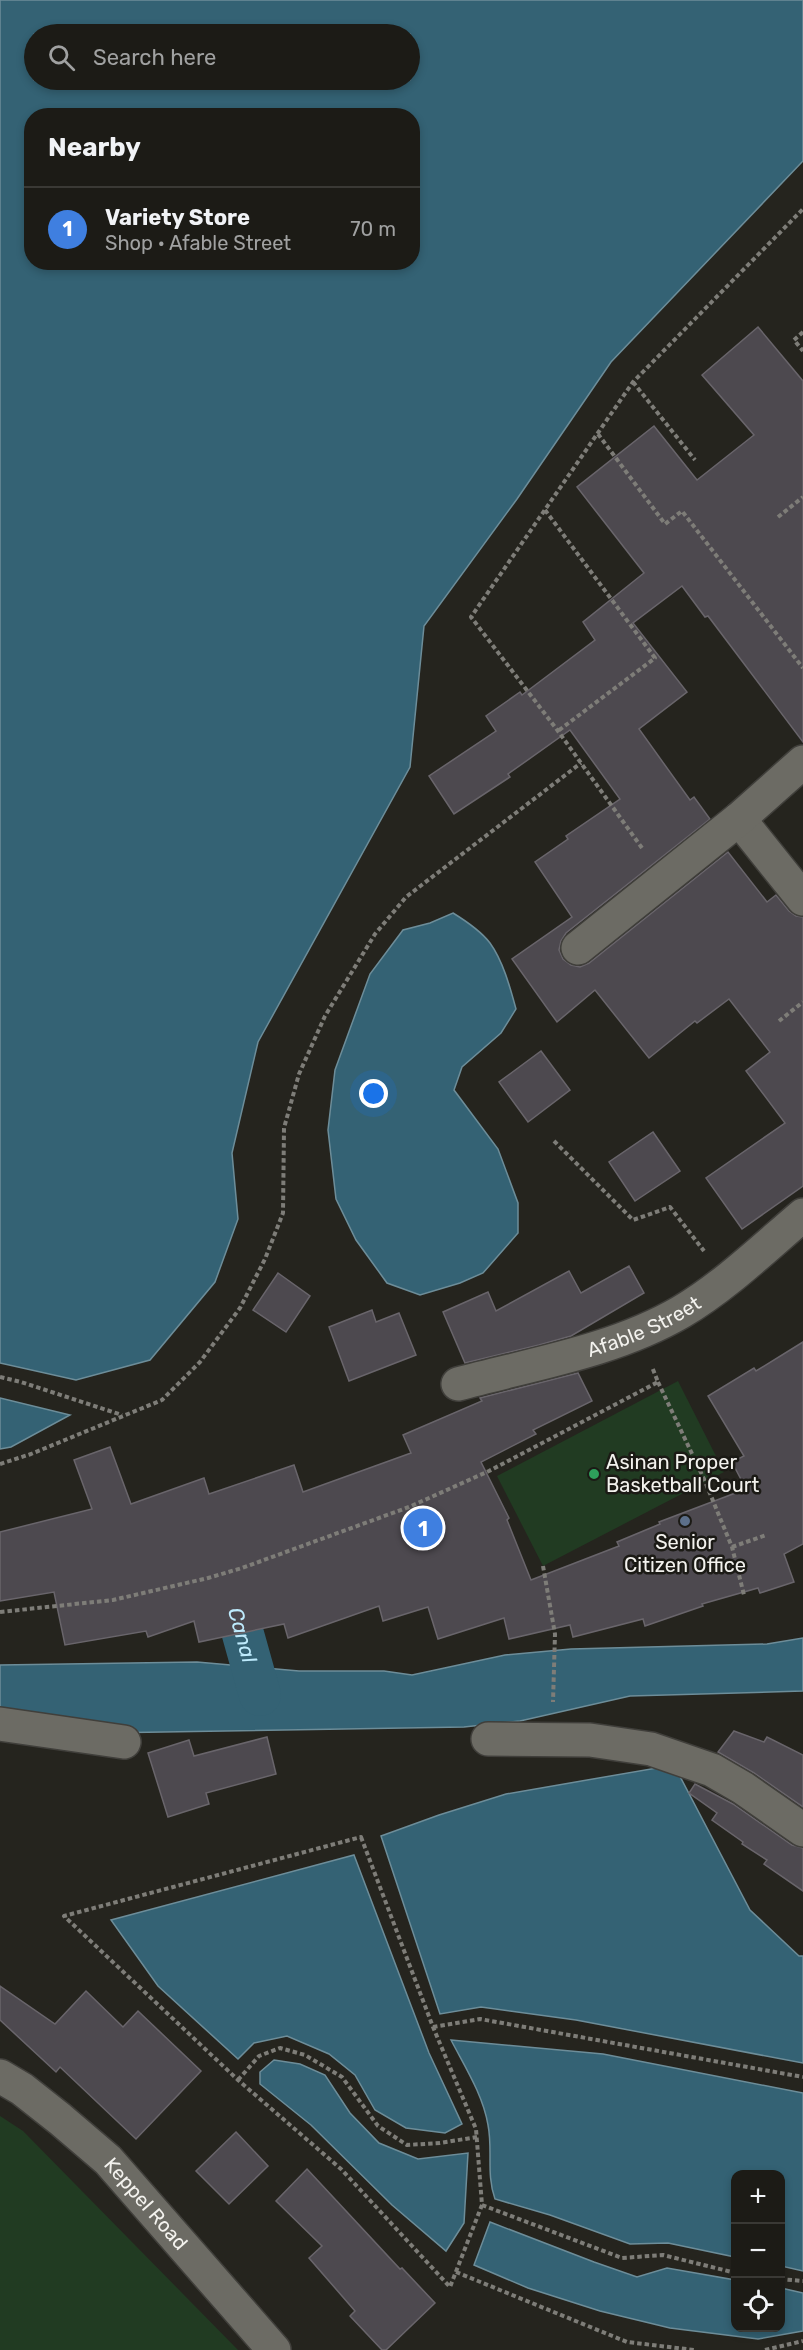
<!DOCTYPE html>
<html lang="en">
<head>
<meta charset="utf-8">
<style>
	:root { --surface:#1c1b16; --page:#292823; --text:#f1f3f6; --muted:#a0a1a1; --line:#3a3935; --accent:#a8b0fc }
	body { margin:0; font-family:Rubik,sans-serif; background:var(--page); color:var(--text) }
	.controls { position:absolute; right:18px; bottom:18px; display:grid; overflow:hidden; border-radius:12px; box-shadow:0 3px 9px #0003 }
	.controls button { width:54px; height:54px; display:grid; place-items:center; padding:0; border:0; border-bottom:2px solid var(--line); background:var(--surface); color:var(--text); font:30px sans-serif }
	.you { position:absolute; left:374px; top:1094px; width:21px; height:21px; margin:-15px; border:4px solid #fff; border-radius:50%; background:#1a73e8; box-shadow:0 0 0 9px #1a73e833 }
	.badge { display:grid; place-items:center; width:39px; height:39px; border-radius:50%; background:var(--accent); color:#fff; font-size:20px; font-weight:700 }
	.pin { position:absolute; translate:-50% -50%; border:3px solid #fff; box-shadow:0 2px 6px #0006 }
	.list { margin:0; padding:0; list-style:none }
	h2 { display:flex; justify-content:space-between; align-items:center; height:78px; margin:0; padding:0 24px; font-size:26px }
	h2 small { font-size:20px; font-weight:400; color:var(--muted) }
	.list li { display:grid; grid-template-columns:39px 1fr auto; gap:18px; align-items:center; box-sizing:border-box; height:84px; padding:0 24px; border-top:2px solid var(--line) }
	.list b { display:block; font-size:22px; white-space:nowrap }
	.list p { margin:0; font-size:20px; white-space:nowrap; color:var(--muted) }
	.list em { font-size:20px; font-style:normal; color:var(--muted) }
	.icon { flex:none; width:33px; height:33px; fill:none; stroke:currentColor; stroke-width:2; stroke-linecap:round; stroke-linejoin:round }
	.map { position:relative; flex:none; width:803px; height:2350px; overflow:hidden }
	.search { position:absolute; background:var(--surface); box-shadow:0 3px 9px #0003; left:24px; top:24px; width:396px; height:66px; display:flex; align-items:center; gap:15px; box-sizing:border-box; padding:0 21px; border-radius:33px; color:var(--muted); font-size:22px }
	.panel { position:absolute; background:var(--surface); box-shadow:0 3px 9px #0003; left:24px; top:108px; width:396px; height:162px; border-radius:24px }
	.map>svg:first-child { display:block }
</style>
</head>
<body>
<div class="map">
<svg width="803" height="2350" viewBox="0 0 803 2350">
	<rect width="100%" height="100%" fill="#25241e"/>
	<g fill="#213b22">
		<polygon points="678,1381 724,1472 543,1566 497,1476"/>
		<polygon points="0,2116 23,2131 238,2350 0,2350"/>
	</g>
	<g fill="#346274" stroke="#6d8d99" stroke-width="1.5" fill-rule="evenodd">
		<path d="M0 0H803V161L611 362 517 499 424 626 410 767 258 1042 232 1153 238 1219 215 1282 150 1360 76 1380 0 1363ZM34 34H410V80H34ZM32 116H412V262H32Z"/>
		<path d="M453 913C466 921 480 930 490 943 503 961 510 987 516 1009L501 1033 462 1067 454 1090 498 1149 518 1203V1233L483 1273 460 1283 420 1295 387 1283 356 1240 336 1199 328 1130 335 1070 370 974 403 930 430 923Z"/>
		<polygon points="0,1398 70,1415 11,1447 0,1449"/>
		<polygon points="803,1638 803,1691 630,1696 520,1721 464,1727 101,1733 0,1738 0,1665 197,1662 299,1671 384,1671 412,1675 505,1655 571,1649 767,1644"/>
		<polygon points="674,1765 750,1910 799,1956 803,1956 803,2063 576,2020 481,2007 440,2014 381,1836 439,1815 506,1794"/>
		<polygon points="354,1855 429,2053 462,2124 445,2133 406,2128 375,2110 355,2075 329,2054 287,2036 254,2043 238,2059 158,1986 111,1920"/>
		<path d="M451 2040 603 2054 803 2093V2271L781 2266 780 2174H736L735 2257 668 2243 630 2244 550 2215 495 2199C486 2174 493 2150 488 2125 483 2095 465 2067 451 2040Z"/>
		<polygon points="274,2060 300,2064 325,2075 350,2113 379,2143 418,2159 468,2153 464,2223 446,2251 392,2205 311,2125 260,2084 260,2072"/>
		<polygon points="490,2222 594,2262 637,2277 667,2268 735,2280 736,2328 780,2328 781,2288 803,2293 803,2331 758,2339 670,2328 600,2311 528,2288 474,2265"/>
	</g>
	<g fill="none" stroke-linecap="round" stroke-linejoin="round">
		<path stroke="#346274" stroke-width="42" id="s1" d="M227 1577 260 1695"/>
	</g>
	<g fill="#4d494f" stroke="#69656b" stroke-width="1.5">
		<polygon points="758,327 803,381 803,742 708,616 705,617 682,586 633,623 687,692 639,729 690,800 694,797 710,819 566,933 561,941 559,950 563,959 571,965 580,967 589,963 728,852 767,902 776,895 789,911 796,916 803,917 803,1186 742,1229 706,1178 785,1123 746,1071 770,1052 729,999 697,1023 695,1021 649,1058 595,990 557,1022 512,959 572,917 535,862 568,839 566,836 620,799 570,730 508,774 510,777 454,814 429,776 496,731 486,716 520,692 522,695 595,640 583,622 644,573 577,487 654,426 697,480 754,435 702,375"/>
		<polygon points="541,1051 570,1090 528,1122 499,1082"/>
		<polygon points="653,1132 680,1171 635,1201 609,1162"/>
		<polygon points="629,1266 644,1293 571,1336 539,1345 465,1363 443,1312 488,1292 496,1311 569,1271 581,1293"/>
		<polygon points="278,1273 310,1296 286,1332 253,1310"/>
		<polygon points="372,1310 376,1322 399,1313 416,1355 349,1381 329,1327"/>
		<polygon points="803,1342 803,1544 784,1554 794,1582 760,1593 758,1588 702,1604 703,1606 645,1626 643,1619 573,1637 570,1625 509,1639 504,1618 438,1639 428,1607 383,1621 379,1606 288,1638 284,1624 199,1642 194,1621 148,1637 146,1631 65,1645 54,1592 0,1601 0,1532 92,1509 74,1460 110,1447 131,1504 204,1478 209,1494 294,1465 303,1492 411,1453 403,1435 482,1401 480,1398 578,1373 592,1401 533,1430 536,1434 481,1462 509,1518 507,1520 531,1580 619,1546 617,1542 660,1524 659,1522 746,1489 732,1462 744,1456 708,1396 754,1368 756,1371"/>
		<polygon points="734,1731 764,1742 767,1737 803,1755 803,1807 754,1773 718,1752"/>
		<polygon points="267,1737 276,1774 206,1793 209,1804 168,1817 148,1753 189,1740 194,1756"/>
		<polygon points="695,1784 733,1804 792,1845 803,1848 803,1891 764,1864 767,1860 742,1844 743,1842 712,1820 717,1813 689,1793"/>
		<polygon points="0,1986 55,2024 86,1991 123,2027 138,2011 201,2071 136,2139 60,2067 56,2072 0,2020"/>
		<polygon points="236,2132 268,2166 229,2204 196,2171"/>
		<polygon points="307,2169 400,2269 402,2268 435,2303 386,2350 382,2350 350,2316 355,2311 309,2258 322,2246 276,2201"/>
	</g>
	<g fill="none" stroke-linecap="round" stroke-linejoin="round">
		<defs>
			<g id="minor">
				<polyline points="739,819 803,899"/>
				<polyline points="578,948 739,819 803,762"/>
				<path id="s2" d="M458 1384C532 1364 614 1351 681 1312 725 1286 764 1248 803 1215"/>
				<polyline points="0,1724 124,1742"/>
				<polyline points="488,1739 590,1740 651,1749 712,1770 743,1788 803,1830"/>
				<path id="s3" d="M0 2076 22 2089 60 2119 108 2160 274 2350"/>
			</g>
		</defs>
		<use href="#minor" stroke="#403f3b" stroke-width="36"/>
		<g stroke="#7e7d78" stroke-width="4" stroke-dasharray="4.5 3" stroke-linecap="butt">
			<polyline points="803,332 794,340 803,351"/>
			<polyline points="633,382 695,460"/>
			<polyline points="598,434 665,524 682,511 803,668"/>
			<polyline points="545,510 655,658 558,731"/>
			<polyline points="778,517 803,497"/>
			<polyline points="642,848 558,731 471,617 633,382 803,209"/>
			<polyline points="779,1021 803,1002"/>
			<polyline points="554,1141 633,1220 670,1207 704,1251"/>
			<polyline points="0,1377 21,1382 122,1415"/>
			<polyline points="658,1382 704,1479 732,1547 744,1595"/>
			<polyline points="0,1464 31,1454 162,1400 200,1362 240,1308 265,1259 283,1213 284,1128 299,1074 325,1016 375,934 406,897 581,763"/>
			<polyline points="732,1547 766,1535"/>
			<polyline points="543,1566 555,1634 553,1702"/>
			<polyline points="0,1612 113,1600 208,1578 242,1568 409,1507 489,1471 658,1382 652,1367"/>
			<polygon points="361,1837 433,2027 476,2129 482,2205 450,2287 341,2169 238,2080 64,1916"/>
			<polyline points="433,2027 480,2019 803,2077"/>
			<polyline points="238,2080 259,2056 280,2048 305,2055 342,2077 378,2126 407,2145 440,2143 477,2137"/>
			<polyline points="482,2205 622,2258 663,2255 736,2273"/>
			<polyline points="456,2272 627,2342 694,2350"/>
			<polyline points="780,2279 803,2281"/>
			<polyline points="765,2350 803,2341"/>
		</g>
		<use href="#minor" stroke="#6c6b64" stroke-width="33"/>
	</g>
	<circle fill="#2e9e5b" stroke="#1b1a15" stroke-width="2" cx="594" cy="1474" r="6"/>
	<circle fill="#5c6f8a" stroke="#1b1a15" stroke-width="2" cx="685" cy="1521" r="6"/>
	<g text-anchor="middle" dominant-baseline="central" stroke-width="5" stroke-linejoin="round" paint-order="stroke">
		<g font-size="20" fill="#f3f2ee" stroke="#1b1a15">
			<text stroke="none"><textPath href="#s2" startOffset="195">Afable Street</textPath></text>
			<text stroke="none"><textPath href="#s3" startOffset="195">Keppel Road</textPath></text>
		</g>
		<g font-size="20" fill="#f3f2ee" stroke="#1b1a15" text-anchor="start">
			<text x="606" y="1462">Asinan Proper<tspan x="606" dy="23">Basketball Court</tspan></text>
			<text x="685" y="1542" text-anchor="middle">Senior<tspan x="685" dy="23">Citizen Office</tspan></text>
		</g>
		<g font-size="21" font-style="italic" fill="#bdeafc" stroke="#1b1a15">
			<text stroke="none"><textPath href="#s1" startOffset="60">Canal</textPath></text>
		</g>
	</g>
</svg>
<div class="controls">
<button>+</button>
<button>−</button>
<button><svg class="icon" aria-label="locate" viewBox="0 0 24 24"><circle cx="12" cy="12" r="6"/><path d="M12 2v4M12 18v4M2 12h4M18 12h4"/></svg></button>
</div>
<div class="you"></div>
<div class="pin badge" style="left:423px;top:1528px;background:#3f7fe0">1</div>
<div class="search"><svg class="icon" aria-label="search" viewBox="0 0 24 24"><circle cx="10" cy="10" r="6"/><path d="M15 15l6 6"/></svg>Search here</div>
<section class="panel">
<h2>Nearby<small></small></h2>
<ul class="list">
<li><span class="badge" style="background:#3f7fe0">1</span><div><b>Variety Store</b><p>Shop · Afable Street</p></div><em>70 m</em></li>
</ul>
</section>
</div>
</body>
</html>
